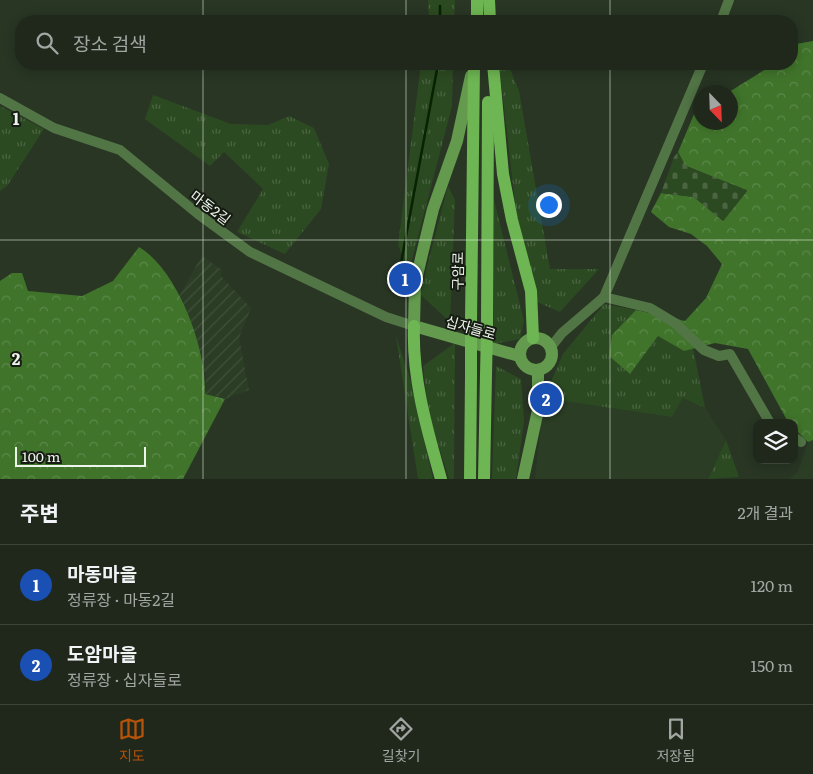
<!DOCTYPE html>
<html lang="ko">
<head>
<meta charset="utf-8">
<style>
	:root { --surface:#1f281b; --page:#273024; --text:#f1f3f6; --muted:#a1a6a3; --line:#3c443a; --accent:#b45309 }
	body { margin:0; font-family:Literata,"Noto Sans KR",serif; background:var(--page); color:var(--text) }
	.controls { position:absolute; right:15px; bottom:15px; display:grid; overflow:hidden; border-radius:10px; box-shadow:0 2px 12px #0003 }
	.controls button { width:45px; height:45px; display:grid; place-items:center; padding:0; border:0; border-bottom:1px solid var(--line); background:var(--surface); color:var(--text); font:25px sans-serif }
	.compass { position:absolute; left:693px; top:85px; width:45px; height:45px; border-radius:50%; background:var(--surface); box-shadow:0 2px 12px #0003; rotate:157deg }
	.scale { position:absolute; left:15px; bottom:12px; width:131px; box-sizing:border-box; padding-left:5px; border:2px solid #ecf5e9; border-top:0; font-size:14px; line-height:18px; white-space:nowrap; color:#ecf5e9; -webkit-text-stroke:4px #161b13; paint-order:stroke }
	.you { position:absolute; left:548px; top:204px; width:18px; height:18px; margin:-12px; border:4px solid #fff; border-radius:50%; background:#1a73e8; box-shadow:0 0 0 8px #1a73e833 }
	.badge { display:grid; place-items:center; width:32px; height:32px; border-radius:50%; background:var(--accent); color:#fff; font-size:16px; font-weight:700 }
	.pin { position:absolute; translate:-50% -50%; border:2px solid #fff; box-shadow:0 1px 5px #0006 }
	.list { margin:0; padding:0; list-style:none }
	h2 { display:flex; justify-content:space-between; align-items:center; height:65px; margin:0; padding:0 20px; font-size:21px }
	h2 small { font-size:16px; font-weight:400; color:var(--muted) }
	.list li { display:grid; grid-template-columns:32px 1fr auto; gap:15px; align-items:center; box-sizing:border-box; height:80px; padding:0 20px; border-top:1px solid var(--line) }
	.list b { display:block; font-size:19px; white-space:nowrap }
	.list p { margin:0; font-size:16px; white-space:nowrap; color:var(--muted) }
	.list em { font-size:16px; font-style:normal; color:var(--muted) }
	.icon { flex:none; width:28px; height:28px; fill:none; stroke:currentColor; stroke-width:2; stroke-linecap:round; stroke-linejoin:round }
	.map { position:relative; flex:none; width:813px; height:479px; overflow:hidden }
	.search { position:absolute; background:var(--surface); box-shadow:0 2px 12px #0003; left:15px; right:15px; top:15px; height:55px; display:flex; align-items:center; gap:12px; box-sizing:border-box; padding:0 18px; border-radius:20px; color:var(--muted); font-size:19px }
	.sheet { height:225px; background:var(--surface) }
	nav { display:flex; justify-content:space-around; align-items:center; box-sizing:border-box; height:70px; border-top:1px solid var(--line); background:var(--surface); font-size:14px; color:var(--muted) }
	nav a { display:grid; justify-items:center; gap:2px }
	nav .on { color:var(--accent) }
	.map>svg:first-child { display:block }
</style>
</head>
<body>
<div class="map">
<svg width="813" height="479" viewBox="0 0 813 479">
	<defs>
		<pattern id="industrial-furrows" width="10" height="10" patternUnits="userSpaceOnUse" patternTransform="scale(1.25)"><rect width="10" height="10" fill="#2b3d25"/><path d="M-1 1l2-2M0 10L10 0M9 11l2-2" fill="none" stroke="#40503a"/></pattern>
		<pattern id="grass-tufts" width="24" height="20" patternUnits="userSpaceOnUse" patternTransform="scale(1.25)"><rect width="24" height="20" fill="#2c4a22"/><path d="M3 7l-1-3M5 7V3M7 7l1-3M15 17l-1-3M17 17v-4M19 17l1-3" fill="none" stroke="#4b6542"/></pattern>
		<pattern id="forest-crowns" width="20" height="18" patternUnits="userSpaceOnUse" patternTransform="scale(1.25)"><rect width="20" height="18" fill="#40742b"/><path d="M2 6a3 3 0 1 1 6 0M12 15a3 3 0 1 1 6 0" fill="none" stroke="#5c884a"/></pattern>
		<pattern id="cemetery-stones" width="16" height="16" patternUnits="userSpaceOnUse" patternTransform="scale(1.25)"><rect width="16" height="16" fill="#2c4a22"/><path d="M2 7V4a2 2 0 0 1 4 0v3zM10 15v-3a2 2 0 0 1 4 0v3z" fill="#4b6542"/></pattern>
	</defs>
	<rect width="100%" height="100%" fill="#293624"/>
	<g fill="#2b3d25">
		<polygon points="544,398 672,417 683,398 705,408 726,440 708,479 535,479"/>
		<polygon points="813,440 813,479 789,479 798,471 808,442"/>
	</g>
	<polygon fill="url(#industrial-furrows)" points="202,256 222,270 221,276 251,308 239,338 249,390 225,399 205,394 206,377 179,296"/>
	<g fill="url(#grass-tufts)">
		<polygon points="428,0 455,0 454,21 429,21"/>
		<polygon points="421,64 453,64 452,106 409,271 398,245"/>
		<polygon points="499,64 508,64 519,91 550,269 599,269 560,312 537,302 516,211"/>
		<polygon points="153,95 231,124 268,125 289,116 314,128 329,164 321,209 285,254 237,232 263,189 224,152 210,166 145,119"/>
		<polygon points="0,106 44,129 7,186 0,191"/>
		<polygon points="448,186 455,200 450,322 420,294"/>
		<polygon points="492,192 524,321 520,339 494,344"/>
		<polygon points="604,304 636,310 613,335 609,356 630,374 658,336 684,351 693,348 705,408 683,398 672,417 544,398 563,354"/>
		<polygon points="396,336 410,379 433,479 418,479"/>
		<polygon points="455,343 454,479 449,479 428,411 423,366"/>
		<polygon points="496,366 521,379 524,421 516,479 492,479"/>
		<polygon points="726,440 739,477 708,479"/>
	</g>
	<g fill="url(#forest-crowns)">
		<polygon points="813,41 813,440 808,442 794,428 794,423 788,422 748,349 715,343 684,351 658,336 630,374 609,356 612,335 636,310 685,321 706,298 722,264 707,246 691,234 669,227 651,212 661,193 694,197 723,221 747,191 684,165 678,152 700,100 700,122 730,122 730,92 729,92 774,64 792,64 792,47 796,44"/>
		<path d="M139 247C178 270 207 350 205 394L225 399 183 479H0V281L12 273H22L28 291 82 296 113 281Z"/>
	</g>
	<polygon fill="url(#cemetery-stones)" points="678,152 686,166 747,190 723,221 694,197 661,193 674,157"/>
	<g fill="none" stroke-linecap="round" stroke-linejoin="round">
		<g stroke="#072300" stroke-width="2.5">
			<polyline points="440,21 440,6"/>
			<polyline points="399,274 438,64"/>
		</g>
		<g stroke="#527546" stroke-width="10">
			<polyline points="721,21 729,0"/>
			<polyline points="0,98 54,128 120,150 198,214 250,252 386,317 414,326"/>
			<polyline points="604,297 650,308 675,323 704,350 719,356 730,354 770,423"/>
			<polyline points="551,347 562,333 604,297 703,64"/>
			<polyline points="794,437 801,442"/>
		</g>
		<g stroke="#639a4e" stroke-width="12">
			<polyline points="471,76 457,141 433,209 423,250 415,284 414,326 519,356"/>
			<circle cx="536" cy="354" r="16"/>
			<polyline points="523,479 538,410 538,371"/>
		</g>
		<g stroke="#6eb653" stroke-width="12">
			<polyline points="489,0 490,21"/>
			<polyline points="477,21 477,0"/>
			<polyline points="493,64 503,174 512,220 531,291 533,338"/>
			<polyline points="471,322 474,64"/>
			<path d="M414 326C412 379 427 429 441 479"/>
			<polyline points="487,327 488,102"/>
			<polyline points="470,479 471,377"/>
			<polyline points="484,479 486,375"/>
		</g>
		<g stroke="#6eb653" stroke-width="12">
			<polyline points="486,375 487,327"/>
			<polyline points="471,377 471,322"/>
		</g>
	</g>
	<path fill="none" stroke="#ecf5e9" stroke-width="1" stroke-opacity="0.55" d="M203 0V21M406 0V21M610 0V21M203 64V479M406 64V479M610 64V479M0 240H813"/>
	<g text-anchor="middle" dominant-baseline="central" stroke-width="4" stroke-linejoin="round" paint-order="stroke">
		<g font-size="14" fill="#ecf5e9" stroke="#161b13">
			<text transform="translate(211 207) rotate(37)">마동2길</text>
			<text transform="translate(457 271) rotate(-89)">구암로</text>
			<text transform="translate(471 327) rotate(16)">십자들로</text>
		</g>
	</g>
	<g font-size="16" text-anchor="middle" font-weight="bold" fill="#ecf5e9" stroke="#161b13" stroke-width="4" stroke-linejoin="round" paint-order="stroke">
		<text x="16" y="125">1</text>
		<text x="16" y="365">2</text>
	</g>
</svg>
<div class="controls">
<button><svg class="icon" aria-label="layers" viewBox="0 0 24 24"><path d="M12 4l9 5-9 5-9-5zM3 14l9 5 9-5"/></svg></button>
</div>
<svg class="compass" viewBox="-18 -18 36 36"><path d="M0-13l5 13h-10z" fill="#e53935"/><path d="M0 13l5-13h-10z" fill="#a1a6a3"/></svg>
<div class="scale">100 m</div>
<div class="you"></div>
<div class="pin badge" style="left:405px;top:279px;background:#1a4fb4">1</div>
<div class="pin badge" style="left:546px;top:399px;background:#1a4fb4">2</div>
<div class="search"><svg class="icon" aria-label="search" viewBox="0 0 24 24"><circle cx="10" cy="10" r="6"/><path d="M15 15l6 6"/></svg>장소 검색</div>
</div>
<section class="sheet">
<h2>주변<small>2개 결과</small></h2>
<ul class="list">
<li><span class="badge" style="background:#1a4fb4">1</span><div><b>마동마을</b><p>정류장 · 마동2길</p></div><em>120 m</em></li>
<li><span class="badge" style="background:#1a4fb4">2</span><div><b>도암마을</b><p>정류장 · 십자들로</p></div><em>150 m</em></li>
</ul>
</section>
<nav>
<a class="on"><svg class="icon" aria-label="map" viewBox="0 0 24 24"><path d="M3 6l6-2 6 2 6-2v14l-6 2-6-2-6 2zM9 4v14M15 6v14"/></svg>지도</a>
<a><svg class="icon" aria-label="directions" viewBox="0 0 24 24"><path d="M12 3l9 9-9 9-9-9zM9 14v-3h6M13 9l2 2-2 2"/></svg>길찾기</a>
<a><svg class="icon" aria-label="saved" viewBox="0 0 24 24"><path d="M7 4h10v16l-5-4-5 4z"/></svg>저장됨</a>
</nav>
</body>
</html>
